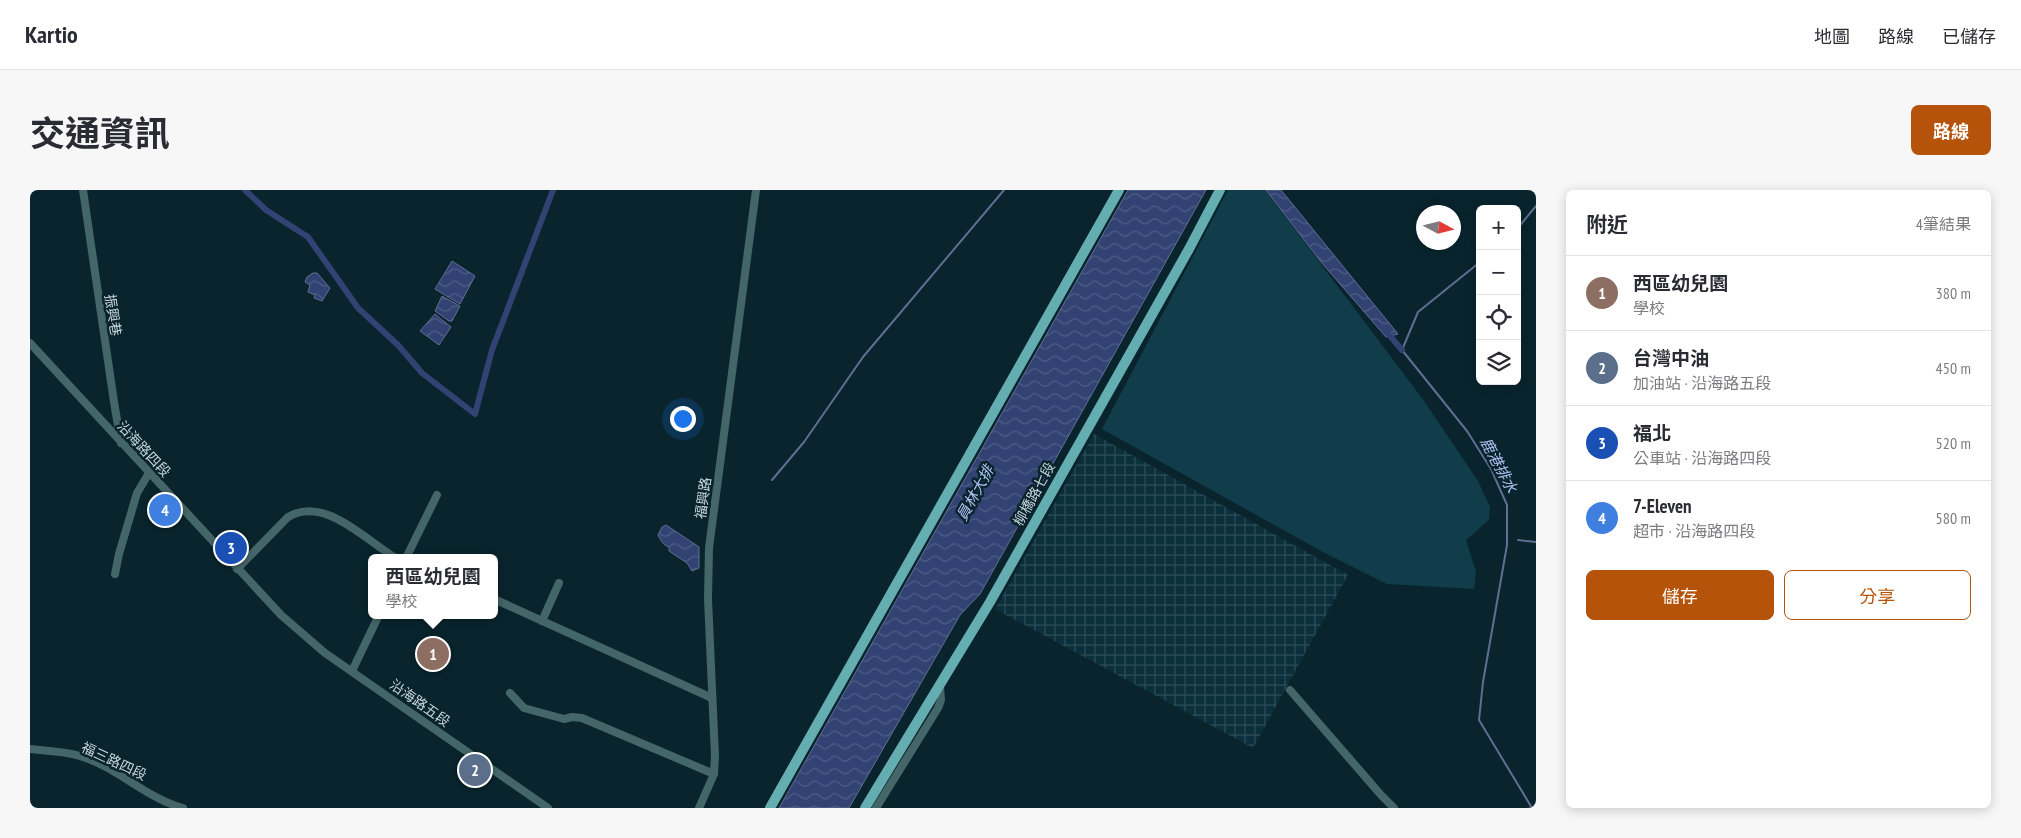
<!DOCTYPE html>
<html lang="zh-TW">
<head>
<meta charset="utf-8">
<style>
	:root { --surface:#fff; --page:#f7f7f7; --text:#2b2b33; --muted:#7c7c81; --line:#e1e1e2; --accent:#b45309 }
	body { margin:0; font-family:"PT Sans Narrow","Noto Sans TC",sans-serif; background:var(--page); color:var(--text) }
	.controls { position:absolute; right:15px; top:15px; display:grid; overflow:hidden; border-radius:8px; box-shadow:0 2px 12px #0003 }
	.controls button { width:45px; height:45px; display:grid; place-items:center; padding:0; border:0; border-bottom:1px solid var(--line); background:var(--surface); color:var(--text); font:25px sans-serif }
	.compass { position:absolute; left:1386px; top:15px; width:45px; height:45px; border-radius:50%; background:var(--surface); box-shadow:0 2px 12px #0003; rotate:97deg }
	.you { position:absolute; left:652px; top:228px; width:18px; height:18px; margin:-12px; border:4px solid #fff; border-radius:50%; background:#1a73e8; box-shadow:0 0 0 8px #1a73e833 }
	.badge { display:grid; place-items:center; width:32px; height:32px; border-radius:50%; background:var(--accent); color:#fff; font-size:16px; font-weight:700 }
	.pin { position:absolute; translate:-50% -50%; border:2px solid #fff; box-shadow:0 1px 5px #0006 }
	.popup { position:absolute; left:338px; top:364px; width:130px; height:65px; box-sizing:border-box; display:grid; place-content:center; border-radius:8px; background:var(--surface); filter:drop-shadow(0 1px 4px #0005); font-size:16px; white-space:nowrap; color:var(--muted) }
	.popup b { font-size:19px; color:var(--text) }
	.popup::after { content:''; position:absolute; left:50%; top:100%; margin-left:-10px; border:10px solid transparent; border-top-color:var(--surface) }
	.list { margin:0; padding:0; list-style:none }
	h2 { display:flex; justify-content:space-between; align-items:center; height:65px; margin:0; padding:0 20px; font-size:21px }
	h2 small { font-size:16px; font-weight:400; color:var(--muted) }
	.list li { display:grid; grid-template-columns:32px 1fr auto; gap:15px; align-items:center; box-sizing:border-box; height:75px; padding:0 20px; border-top:1px solid var(--line) }
	.list b { display:block; font-size:19px; white-space:nowrap }
	.list p { margin:0; font-size:16px; white-space:nowrap; color:var(--muted) }
	.list em { font-size:16px; font-style:normal; color:var(--muted) }
	.actions { display:flex; gap:10px; padding:15px 20px }
	.actions a { flex:1; padding:11px 0; border:1px solid var(--accent); border-radius:8px; text-align:center; font-size:18px; color:var(--accent) }
	.actions .main { background:var(--accent); color:#fff }
	.icon { flex:none; width:28px; height:28px; fill:none; stroke:currentColor; stroke-width:2; stroke-linecap:round; stroke-linejoin:round }
	.map { position:relative; flex:none; width:1506px; height:618px; overflow:hidden; border-radius:8px }
	header { display:flex; align-items:center; gap:30px; box-sizing:border-box; height:70px; padding:0 25px; background:var(--surface); border-bottom:1px solid var(--line) }
	header strong { font-size:24px }
	nav { display:flex; gap:28px; margin-inline-start:auto; font-size:18px }
	.intro { display:flex; align-items:center; justify-content:space-between; box-sizing:border-box; height:120px; padding:0 30px }
	h1 { margin:0; font-size:35px }
	.button { padding:12px 22px; border-radius:8px; background:var(--accent); color:#fff; font-size:18px; font-weight:700 }
	main { display:flex; gap:30px; padding:0 30px }
	aside { flex:1; background:var(--surface); border-radius:8px; box-shadow:0 2px 12px #0003 }
	.map>svg:first-child { display:block }
</style>
</head>
<body>
<header>
<strong>Kartio</strong>
<nav><a>地圖</a><a>路線</a><a>已儲存</a></nav>
</header>
<div class="intro"><h1>交通資訊</h1><a class="button">路線</a></div>
<main>
<div class="map">
<svg width="1506" height="618" viewBox="0 0 1506 618">
	<defs>
		<pattern id="industrial-grid" width="8" height="8" patternUnits="userSpaceOnUse" patternTransform="scale(1.25)"><rect width="8" height="8" fill="#0b303c"/><path d="M0 4h8M4 0v8" fill="none" stroke="#2d4d58"/></pattern>
		<pattern id="water-waves" width="16" height="10" patternUnits="userSpaceOnUse" patternTransform="scale(1.25)"><rect width="16" height="10" fill="#324273"/><path d="M0 5q4-4 8 0t8 0" fill="none" stroke="#4e5d86"/></pattern>
	</defs>
	<rect width="100%" height="100%" fill="#09242d"/>
	<polygon fill="url(#industrial-grid)" points="1064,244 1318,385 1223,558 965,419"/>
	<polygon fill="#113d4b" points="1198,0 1235,0 1392,208 1448,291 1460,317 1459,330 1436,350 1446,382 1444,399 1357,394 1291,361 1072,239"/>
	<g fill="url(#water-waves)" stroke="#5f6e92">
		<polygon points="1098,0 1176,0 950,404 930,425 819,618 749,618"/>
		<polygon points="1236,0 1251,0 1368,144 1356,147 1291,72"/>
		<polygon points="422,71 445,86 430,114 405,99"/>
		<polygon points="283,83 287,83 300,98 292,111 284,108 285,105 278,102 280,95 275,92 277,87"/>
		<polygon points="412,106 430,116 422,131 419,131 405,121"/>
		<polygon points="405,124 421,137 409,155 390,141"/>
		<path d="M636 335 669 357V378L662 381 657 373 639 361V357C633 355 631 351 628 345L632 337Z"/>
	</g>
	<g fill="none" stroke-linecap="round" stroke-linejoin="round">
		<g stroke="#5f6e92" stroke-width="2">
			<polyline points="1487,39 1506,16"/>
			<polyline points="1450,72 1388,122 1372,160 1437,241 1461,279 1477,315 1477,355 1453,492 1449,530 1502,618"/>
			<polyline points="742,290 774,252 833,167 974,0"/>
			<polyline points="1488,350 1506,352"/>
		</g>
		<g stroke="#324273" stroke-width="6">
			<polyline points="215,0 236,20 278,47 328,118 368,155 392,183 445,224 462,160 523,0"/>
			<polyline points="1355,140 1372,160"/>
		</g>
		<g stroke="#456668" stroke-width="8">
			<polyline points="53,0 84,212 91,253"/>
			<polyline points="0,153 251,425 295,463 518,618"/>
			<polyline points="376,368 407,305"/>
			<path d="M207 379 258 327C295 305 336 351 366 368"/>
			<polyline points="85,384 89,364 107,303 119,283"/>
			<polyline points="464,409 682,508"/>
			<polyline points="512,431 529,393"/>
			<polyline points="322,481 349,425"/>
			<polyline points="1260,500 1351,605 1364,618"/>
			<polyline points="480,503 494,518 534,529 542,527 552,528 684,584"/>
			<path d="M0 559C16 561 34 561 50 566 87 577 116 608 153 618"/>
			<polyline points="669,618 684,584 685,566 678,409 679,358 726,0"/>
			<polyline points="846,618 908,518 911,510 910,496"/>
		</g>
		<g stroke="#64adb1" stroke-width="10">
			<polyline points="740,618 1089,0"/>
			<polyline points="835,618 960,412 1159,59 1190,0"/>
		</g>
	</g>
	<g text-anchor="middle" dominant-baseline="central" stroke-width="5" stroke-linejoin="round" paint-order="stroke">
		<g font-size="14" fill="#c7d6dc" stroke="#09242d">
			<text transform="translate(83 125) rotate(81)">振興巷</text>
			<text transform="translate(114 259) rotate(47)">沿海路四段</text>
			<text transform="translate(1004 304) rotate(-61)">柳橋路七段</text>
			<text transform="translate(673 308) rotate(-82)">福興路</text>
			<text transform="translate(390 513) rotate(35)">沿海路五段</text>
			<text transform="translate(84 571) rotate(25)">福三路四段</text>
		</g>
		<g font-size="15" font-style="italic" fill="#b0c1f1" stroke="#09242d">
			<text transform="translate(1469 275) rotate(62)">鹿港排水</text>
			<text transform="translate(945 303) rotate(-61)">員林大排</text>
		</g>
	</g>
</svg>
<div class="controls">
<button>+</button>
<button>−</button>
<button><svg class="icon" aria-label="locate" viewBox="0 0 24 24"><circle cx="12" cy="12" r="6"/><path d="M12 2v4M12 18v4M2 12h4M18 12h4"/></svg></button>
<button><svg class="icon" aria-label="layers" viewBox="0 0 24 24"><path d="M12 4l9 5-9 5-9-5zM3 14l9 5 9-5"/></svg></button>
</div>
<svg class="compass" viewBox="-18 -18 36 36"><path d="M0-13l5 13h-10z" fill="#e53935"/><path d="M0 13l5-13h-10z" fill="#7c7c81"/></svg>
<div class="you"></div>
<div class="pin badge" style="left:403px;top:464px;background:#8d6e63">1</div>
<div class="popup"><b>西區幼兒園</b>學校</div>
<div class="pin badge" style="left:445px;top:580px;background:#5c6f8a">2</div>
<div class="pin badge" style="left:201px;top:358px;background:#1a4fb4">3</div>
<div class="pin badge" style="left:135px;top:320px;background:#3f7fe0">4</div>
</div>
<aside>
<h2>附近<small>4筆結果</small></h2>
<ul class="list">
<li><span class="badge" style="background:#8d6e63">1</span><div><b>西區幼兒園</b><p>學校</p></div><em>380 m</em></li>
<li><span class="badge" style="background:#5c6f8a">2</span><div><b>台灣中油</b><p>加油站 · 沿海路五段</p></div><em>450 m</em></li>
<li><span class="badge" style="background:#1a4fb4">3</span><div><b>福北</b><p>公車站 · 沿海路四段</p></div><em>520 m</em></li>
<li><span class="badge" style="background:#3f7fe0">4</span><div><b>7-Eleven</b><p>超市 · 沿海路四段</p></div><em>580 m</em></li>
</ul>
<div class="actions"><a class="main">儲存</a><a>分享</a></div>
</aside>
</main>
</body>
</html>
